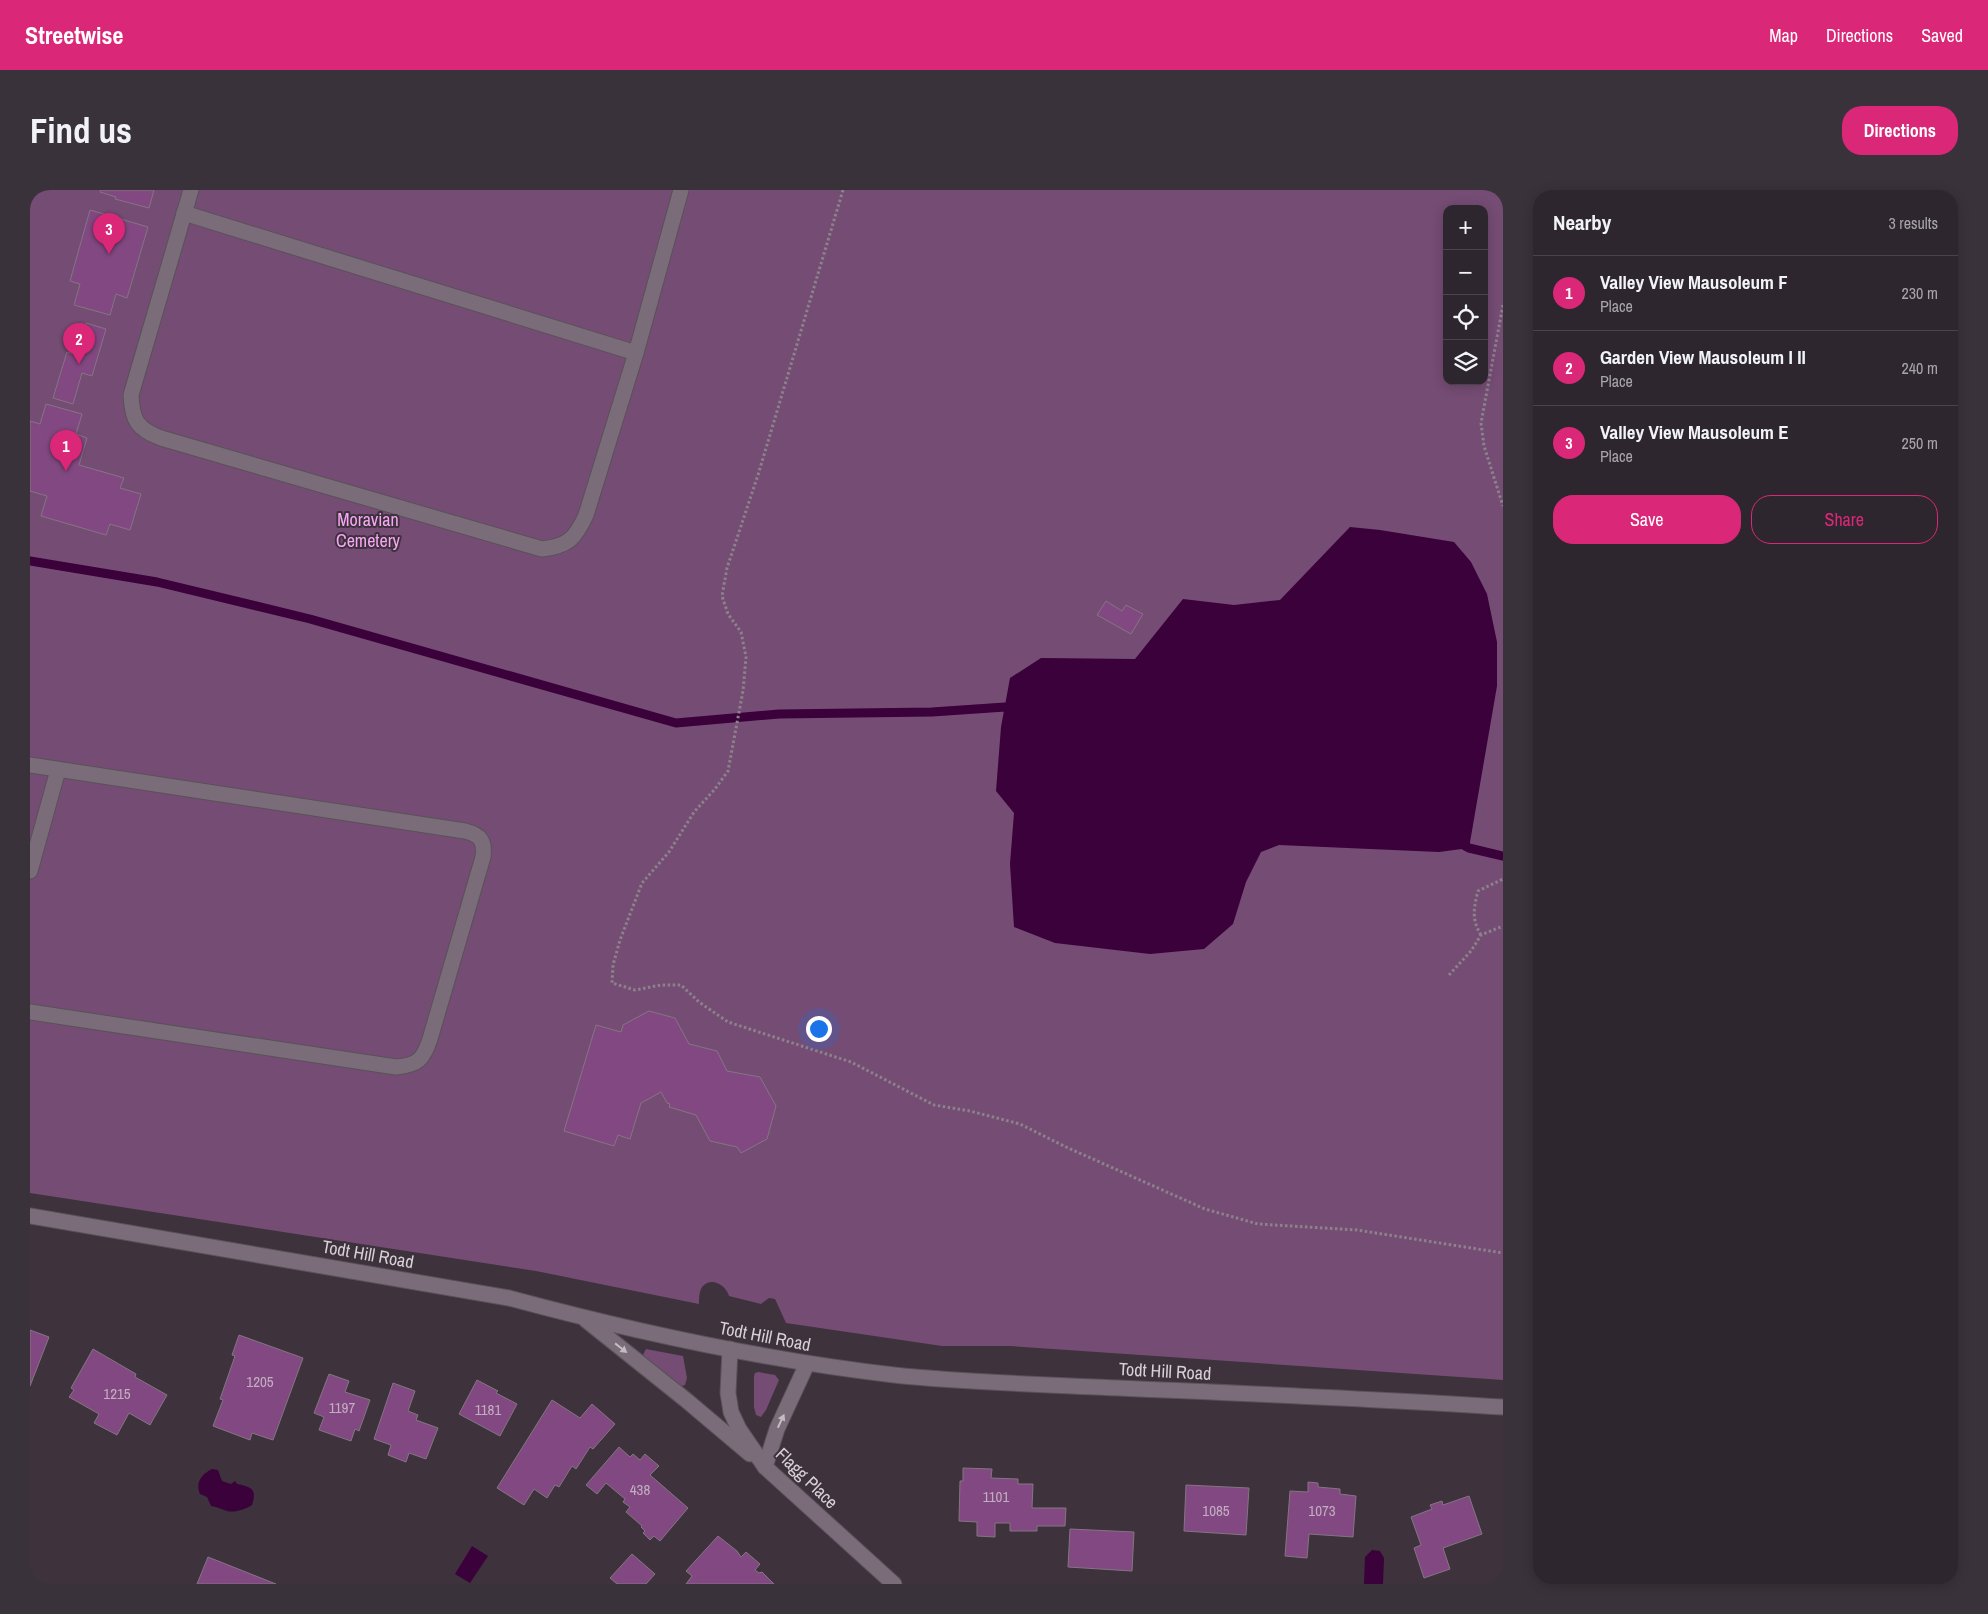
<!DOCTYPE html>
<html lang="en">
<head>
<meta charset="utf-8">
<style>
	:root { --surface:#2e262e; --page:#3a323a; --text:#f1f3f6; --muted:#a7a5aa; --line:#49434a; --accent:#db2777 }
	body { margin:0; font-family:"Archivo Narrow",sans-serif; background:var(--page); color:var(--text) }
	.controls { position:absolute; right:15px; top:15px; display:grid; overflow:hidden; border-radius:10px; box-shadow:0 2px 12px #0003 }
	.controls button { width:45px; height:45px; display:grid; place-items:center; padding:0; border:0; border-bottom:1px solid var(--line); background:var(--surface); color:var(--text); font:25px sans-serif }
	.you { position:absolute; left:788px; top:838px; width:18px; height:18px; margin:-12px; border:4px solid #fff; border-radius:50%; background:#1a73e8; box-shadow:0 0 0 8px #1a73e833 }
	.badge { display:grid; place-items:center; width:32px; height:32px; border-radius:50%; background:var(--accent); color:#fff; font-size:16px; font-weight:700 }
	.pin { position:absolute; translate:-50% -41px; filter:drop-shadow(0 1px 2px #0008) }
	.pin::after { content:''; position:absolute; top:26px; width:18px; height:15px; background:inherit; clip-path:polygon(0 0,100% 0,50% 100%) }
	.list { margin:0; padding:0; list-style:none }
	h2 { display:flex; justify-content:space-between; align-items:center; height:65px; margin:0; padding:0 20px; font-size:21px }
	h2 small { font-size:16px; font-weight:400; color:var(--muted) }
	.list li { display:grid; grid-template-columns:32px 1fr auto; gap:15px; align-items:center; box-sizing:border-box; height:75px; padding:0 20px; border-top:1px solid var(--line) }
	.list b { display:block; font-size:19px; white-space:nowrap }
	.list p { margin:0; font-size:16px; white-space:nowrap; color:var(--muted) }
	.list em { font-size:16px; font-style:normal; color:var(--muted) }
	.actions { display:flex; gap:10px; padding:15px 20px }
	.actions a { flex:1; padding:11px 0; border:1px solid var(--accent); border-radius:20px; text-align:center; font-size:18px; color:var(--accent) }
	.actions .main { background:var(--accent); color:#fff }
	.icon { flex:none; width:28px; height:28px; fill:none; stroke:currentColor; stroke-width:2; stroke-linecap:round; stroke-linejoin:round }
	.map { position:relative; flex:none; width:1473px; height:1394px; overflow:hidden; border-radius:20px }
	header { display:flex; align-items:center; gap:30px; box-sizing:border-box; height:70px; padding:0 25px; background:var(--accent); color:#fff }
	header strong { font-size:24px }
	nav { display:flex; gap:28px; margin-inline-start:auto; font-size:18px }
	.intro { display:flex; align-items:center; justify-content:space-between; box-sizing:border-box; height:120px; padding:0 30px }
	h1 { margin:0; font-size:35px }
	.button { padding:12px 22px; border-radius:20px; background:var(--accent); color:#fff; font-size:18px; font-weight:700 }
	main { display:flex; gap:30px; padding:0 30px }
	aside { flex:1; background:var(--surface); border-radius:20px; box-shadow:0 2px 12px #0003 }
	.map>svg:first-child { display:block }
</style>
</head>
<body>
<header>
<strong>Streetwise</strong>
<nav><a>Map</a><a>Directions</a><a>Saved</a></nav>
</header>
<div class="intro"><h1>Find us</h1><a class="button">Directions</a></div>
<main>
<div class="map">
<svg width="1473" height="1394" viewBox="0 0 1473 1394">
	<rect width="100%" height="100%" fill="#3e323d"/>
	<g fill="#754c74" fill-rule="evenodd">
		<path d="M0 0H1473V1190L980 1156H912L756 1133 745 1109 739 1108 731 1114 699 1106C696 1095 681 1086 672 1097 669 1102 669 1109 669 1114L506 1081 0 1003ZM1417 19H1454V191H1417Z"/>
		<polygon points="616,1159 653,1166 657,1188 655,1195 652,1196 648,1195 615,1168 613,1165"/>
		<polygon points="728,1182 745,1185 749,1190 736,1220 731,1227 726,1225 724,1217 724,1186 725,1183"/>
	</g>
	<g fill="#3a013b">
		<polygon points="1320,337 1350,340 1424,352 1441,372 1457,404 1467,452 1467,496 1439,658 1409,662 1249,655 1231,662 1216,692 1203,734 1174,759 1120,764 1025,753 984,737 980,674 984,623 966,601 971,537 980,488 1011,468 1105,469 1153,409 1204,415 1250,410"/>
		<path d="M182 1279 188 1280 192 1291 201 1294 205 1291 207 1294C222 1297 227 1299 222 1315 216 1319 205 1323 197 1321 191 1319 188 1317 181 1316L177 1307 170 1304C165 1292 172 1284 182 1279Z"/>
		<polygon points="442,1356 458,1366 440,1393 425,1384"/>
		<polygon points="1342,1360 1350,1361 1354,1368 1353,1394 1334,1394 1335,1367"/>
	</g>
	<g fill="none" stroke-linecap="round" stroke-linejoin="round">
		<g stroke="#3a013b" stroke-width="9">
			<polyline points="0,371 127,392 280,429 646,533 749,524 902,522 975,517 987,520"/>
			<polyline points="1428,652 1439,658 1473,666"/>
		</g>
	</g>
	<g fill="#824881" stroke="#837682">
		<polygon points="71,0 124,0 119,18 85,9 86,7 70,2"/>
		<polygon points="60,20 118,37 97,108 86,104 80,125 44,115 50,94 40,91"/>
		<polygon points="56,133 76,139 62,186 52,183 43,214 23,208 37,162 47,165"/>
		<polygon points="16,214 52,224 46,244 57,248 49,275 94,288 90,298 111,304 100,340 80,334 76,345 11,326 17,306 0,301 0,231 10,234"/>
		<polygon points="1076,411 1092,421 1096,415 1113,424 1101,444 1067,425"/>
		<polygon points="619,821 645,828 659,854 687,861 697,881 730,887 746,916 737,949 711,963 707,957 680,951 666,925 639,917 640,914 637,913 631,902 611,913 600,949 588,945 584,956 534,941 566,835 591,842 593,835"/>
		<polygon points="0,1140 19,1147 0,1196"/>
		<polygon points="209,1145 273,1168 243,1250 222,1243 220,1250 183,1236 193,1210 190,1209 205,1166 202,1165"/>
		<polygon points="63,1159 106,1184 105,1187 137,1205 120,1235 99,1223 87,1245 64,1233 69,1224 39,1207 44,1200 41,1198"/>
		<polygon points="299,1184 319,1191 315,1202 340,1210 329,1241 325,1239 321,1251 289,1240 294,1227 284,1223"/>
		<polygon points="447,1190 468,1201 466,1203 487,1214 470,1246 429,1224"/>
		<polygon points="363,1193 385,1201 378,1221 388,1225 386,1230 408,1238 396,1269 379,1263 376,1272 358,1265 361,1255 344,1249"/>
		<polygon points="522,1210 550,1228 562,1214 585,1234 563,1259 560,1257 546,1279 542,1276 529,1297 525,1295 517,1308 504,1299 494,1315 467,1298"/>
		<polygon points="589,1257 600,1267 603,1264 610,1270 615,1264 629,1276 620,1285 658,1318 630,1351 624,1346 620,1350 613,1343 615,1341 611,1337 612,1336 596,1322 600,1317 593,1312 595,1309 576,1293 567,1304 556,1295"/>
		<polygon points="933,1278 962,1279 961,1288 988,1289 988,1294 1003,1294 1002,1318 1036,1318 1035,1336 1007,1336 1007,1341 980,1341 980,1333 965,1333 965,1347 947,1346 947,1332 929,1331 930,1291 933,1291"/>
		<polygon points="1278,1292 1288,1293 1288,1297 1310,1299 1310,1304 1326,1306 1323,1347 1279,1344 1277,1368 1255,1366 1260,1301 1278,1302"/>
		<polygon points="1156,1295 1219,1298 1216,1345 1154,1341"/>
		<polygon points="1439,1306 1452,1344 1413,1358 1420,1379 1394,1388 1384,1358 1391,1355 1381,1327 1402,1319 1400,1315 1412,1311 1413,1315"/>
		<polygon points="1040,1339 1104,1342 1102,1381 1038,1377"/>
		<polygon points="688,1346 707,1361 711,1367 716,1362 730,1374 725,1380 729,1383 732,1382 744,1394 656,1394 662,1386 656,1381"/>
		<polygon points="602,1364 625,1384 616,1394 587,1394 580,1388"/>
		<polygon points="178,1367 246,1394 167,1394"/>
	</g>
	<g fill="none" stroke-linecap="round" stroke-linejoin="round">
		<defs>
			<g id="minor">
				<path d="M161 0 101 205C102 230 107 239 131 248L512 359C538 356 545 349 556 325L606 163 651 0"/>
				<polyline points="154,23 606,163"/>
				<path d="M0 575 435 641C451 645 455 651 453 667L400 849C393 870 388 875 366 877L0 822"/>
				<polyline points="0,681 28,580"/>
				<path d="M0 1026 479 1108C605 1142 735 1170 864 1185 931 1192 999 1194 1065 1197 1201 1203 1337 1208 1473 1217"/>
				<polyline points="556,1130 656,1210 720,1264"/>
				<polyline points="700,1159 698,1203 701,1222 709,1239 735,1277 864,1394"/>
				<polyline points="735,1277 747,1239 777,1174"/>
			</g>
		</defs>
		<use href="#minor" stroke="#5a5159" stroke-width="17"/>
		<g stroke="#8c828b" stroke-width="3" stroke-dasharray="2.5 2.5" stroke-linecap="butt">
			<polyline points="813,0 728,285 697,378 692,406 698,424 711,442 716,467 713,501 698,581 685,599 664,622 639,662 612,693 590,750 583,775 582,793 605,800 631,795 651,795 669,812 698,832 821,872 904,915 940,921 990,934 1036,957 1175,1019 1228,1034 1327,1040 1473,1063"/>
			<polyline points="1473,115 1451,233 1454,256 1473,316"/>
			<path d="M1451 745C1441 729 1444 717 1448 701L1473 689"/>
			<polyline points="1419,785 1441,761 1451,745 1473,736"/>
		</g>
		<use href="#minor" stroke="#7a6d79" stroke-width="15"/>
	</g>
	<defs><path id="oneway-solid" d="M-6-.8H1V-3.2L6.5 0L1 3.2V.8H-6Z" transform="scale(1.25)"/></defs>
	<g fill="#c4bcc3">
		<use href="#oneway-solid" transform="translate(591 1158) rotate(38)"/>
		<use href="#oneway-solid" transform="translate(751 1231) rotate(-65)"/>
	</g>
	<g text-anchor="middle" dominant-baseline="central" stroke-width="4" stroke-linejoin="round" paint-order="stroke">
		<g font-size="15" fill="#c2aec1">
			<text x="230" y="1191">1205</text>
			<text x="87" y="1203">1215</text>
			<text x="312" y="1217">1197</text>
			<text x="458" y="1219">1181</text>
			<text x="610" y="1299">438</text>
			<text x="966" y="1306">1101</text>
			<text x="1186" y="1320">1085</text>
			<text x="1292" y="1320">1073</text>
		</g>
		<g font-size="18" fill="#f9a6f7" stroke="#3e323d">
			<text x="338" y="329">Moravian<tspan x="338" dy="21">Cemetery</tspan></text>
		</g>
		<g font-size="18" fill="#d7d0d6" stroke="#3e323d">
			<text transform="translate(338 1064) rotate(10)">Todt Hill Road</text>
			<text transform="translate(735 1146) rotate(11)">Todt Hill Road</text>
			<text transform="translate(1135 1181) rotate(3)">Todt Hill Road</text>
			<text transform="translate(777 1288) rotate(44)">Flagg Place</text>
		</g>
	</g>
</svg>
<div class="controls">
<button>+</button>
<button>−</button>
<button><svg class="icon" aria-label="locate" viewBox="0 0 24 24"><circle cx="12" cy="12" r="6"/><path d="M12 2v4M12 18v4M2 12h4M18 12h4"/></svg></button>
<button><svg class="icon" aria-label="layers" viewBox="0 0 24 24"><path d="M12 4l9 5-9 5-9-5zM3 14l9 5 9-5"/></svg></button>
</div>
<div class="you"></div>
<div class="pin badge" style="left:36px;top:281px">1</div>
<div class="pin badge" style="left:49px;top:174px">2</div>
<div class="pin badge" style="left:79px;top:64px">3</div>
</div>
<aside>
<h2>Nearby<small>3 results</small></h2>
<ul class="list">
<li><span class="badge">1</span><div><b>Valley View Mausoleum F</b><p>Place</p></div><em>230 m</em></li>
<li><span class="badge">2</span><div><b>Garden View Mausoleum I II</b><p>Place</p></div><em>240 m</em></li>
<li><span class="badge">3</span><div><b>Valley View Mausoleum E</b><p>Place</p></div><em>250 m</em></li>
</ul>
<div class="actions"><a class="main">Save</a><a>Share</a></div>
</aside>
</main>
</body>
</html>
